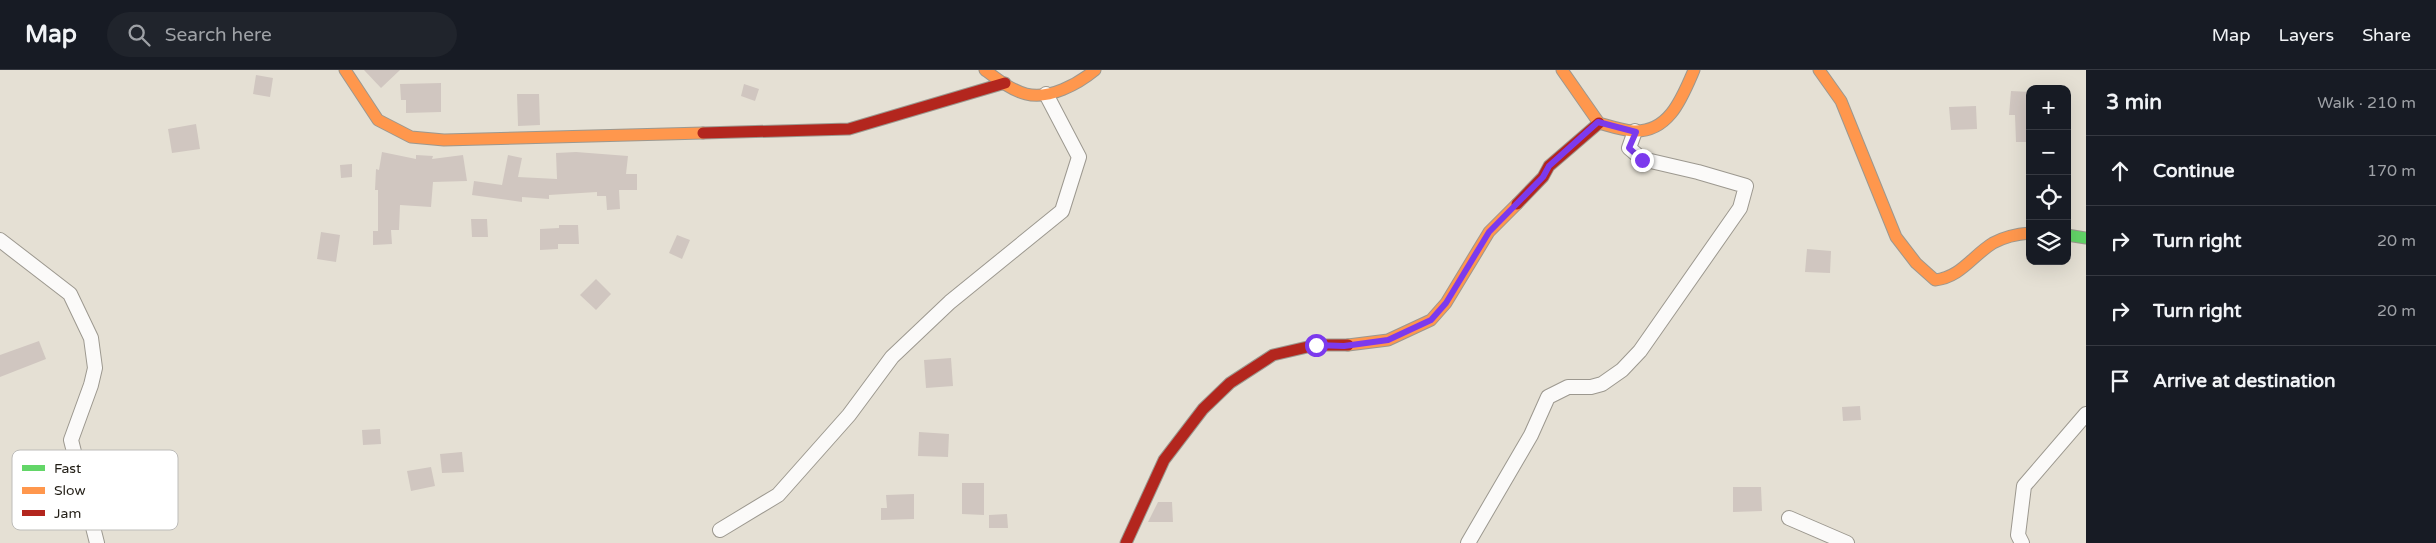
<!DOCTYPE html>
<html lang="en">
<head>
<meta charset="utf-8">
<style>
	:root { --surface:#171b24; --page:#20242c; --text:#f1f3f6; --muted:#9ea1a6; --line:#363941 }
	body { margin:0; font-family:"Varela Round",sans-serif; background:var(--page); color:var(--text) }
	.controls { position:absolute; right:15px; top:15px; display:grid; overflow:hidden; border-radius:10px; box-shadow:0 5px 20px #0002 }
	.controls button { width:45px; height:45px; display:grid; place-items:center; padding:0; border:0; border-bottom:1px solid var(--line); background:var(--surface); color:var(--text); font:25px sans-serif }
	.stop { position:absolute; width:15px; height:15px; margin:-11px; border:4px solid #7c3aed; border-radius:50%; background:#fff }
	.stop.end { background:#7c3aed; border-color:#fff; box-shadow:0 1px 5px #0008 }
	.list { margin:0; padding:0; list-style:none }
	h2 { display:flex; justify-content:space-between; align-items:center; height:65px; margin:0; padding:0 20px; font-size:21px }
	h2 small { font-size:16px; font-weight:400; color:var(--muted) }
	.list li { display:grid; grid-template-columns:32px 1fr auto; gap:15px; align-items:center; box-sizing:border-box; height:70px; padding:0 20px; border-top:1px solid var(--line) }
	.list b { display:block; font-size:19px; white-space:nowrap }
	.list em { font-size:16px; font-style:normal; color:var(--muted) }
	.icon { flex:none; width:28px; height:28px; fill:none; stroke:currentColor; stroke-width:2; stroke-linecap:round; stroke-linejoin:round }
	.map { position:relative; flex:none; width:2086px; height:473px; overflow:hidden }
	header { display:flex; align-items:center; gap:30px; box-sizing:border-box; height:70px; padding:0 25px; background:var(--surface); border-bottom:1px solid var(--line) }
	header strong { font-size:24px }
	nav { display:flex; gap:28px; margin-inline-start:auto; font-size:18px }
	.search { width:350px; height:45px; background:var(--page); display:flex; align-items:center; gap:12px; box-sizing:border-box; padding:0 18px; border-radius:28px; color:var(--muted); font-size:19px }
	main { display:flex }
	aside { flex:1; background:var(--surface) }
	.map>svg:first-child { display:block }
</style>
</head>
<body>
<header>
<strong>Map</strong>
<div class="search"><svg class="icon" aria-label="search" viewBox="0 0 24 24"><circle cx="10" cy="10" r="6"/><path d="M15 15l6 6"/></svg>Search here</div>
<nav><a>Map</a><a>Layers</a><a>Share</a></nav>
</header>
<main>
<div class="map">
<svg width="2086" height="473" viewBox="0 0 2086 473">
	<rect width="100%" height="100%" fill="#e5e0d4"/>
	<g fill="#d0c6c0">
		<polygon points="364,0 400,0 381,18"/>
		<polygon points="256,5 273,8 270,27 253,24"/>
		<polygon points="441,13 441,42 406,43 406,30 401,30 400,14"/>
		<polygon points="744,14 759,19 755,31 741,26"/>
		<polygon points="2011,21 2030,22 2030,72 2016,72 2015,45 2009,45"/>
		<polygon points="517,24 539,24 540,55 518,56"/>
		<polygon points="1976,36 1977,59 1951,60 1949,37"/>
		<polygon points="196,54 200,79 172,83 168,59"/>
		<polygon points="382,82 416,89 416,85 433,86 432,89 463,85 467,111 433,112 431,137 400,135 399,160 391,160 392,174 373,175 373,161 378,161 378,120 375,120 376,99 379,100"/>
		<polygon points="576,82 628,86 626,104 637,104 637,120 619,120 620,139 607,140 606,126 597,126 597,122 549,125 549,129 522,127 522,132 472,125 474,111 502,115 508,85 522,88 518,107 557,109 556,83"/>
		<polygon points="352,94 352,107 341,108 340,95"/>
		<polygon points="471,149 487,149 488,167 472,167"/>
		<polygon points="559,155 578,155 579,174 558,174 558,179 540,180 540,159 559,158"/>
		<polygon points="321,162 340,165 336,192 317,189"/>
		<polygon points="677,165 690,170 682,189 669,183"/>
		<polygon points="1807,179 1831,181 1830,203 1805,202"/>
		<polygon points="596,209 611,224 596,240 580,225"/>
		<polygon points="39,271 46,289 0,307 0,285"/>
		<polygon points="951,288 953,316 926,318 924,290"/>
		<polygon points="1860,336 1861,350 1843,351 1842,337"/>
		<polygon points="380,359 381,374 363,375 362,360"/>
		<polygon points="919,362 949,364 948,387 918,386"/>
		<polygon points="462,382 464,402 442,403 440,384"/>
		<polygon points="431,397 435,416 411,421 407,401"/>
		<polygon points="962,413 984,413 984,445 962,444"/>
		<polygon points="1733,417 1761,417 1762,441 1733,442"/>
		<polygon points="914,424 914,449 881,450 881,438 887,438 886,425"/>
		<polygon points="1158,432 1172,432 1173,452 1148,452"/>
		<polygon points="1007,444 1008,458 989,458 989,445"/>
	</g>
	<g fill="none" stroke-linecap="round" stroke-linejoin="round">
		<defs>
			<g id="street">
				<polyline points="0,170 70,224 91,268 95,298 91,315 71,370 97,473"/>
				<polyline points="1789,448 1847,473"/>
				<polyline points="720,460 778,425 849,345 892,287 950,232 1062,141 1079,87 1046,24"/>
				<polyline points="1468,473 1531,365 1548,327 1568,317 1591,317 1602,314 1622,300 1640,281 1740,138 1746,116 1698,102 1642,89 1629,78 1635,61"/>
				<polyline points="2022,473 2018,465 2024,416 2086,344"/>
			</g>
			<polyline id="fast" points="2067,165 2086,168"/>
			<g id="slow">
				<polyline points="345,0 378,50 411,67 444,70 703,63"/>
				<path d="M985 0C997 9 1011 20 1026 24 1049 30 1078 14 1095 0"/>
				<path d="M1562 0 1599 53C1610 56 1621 60 1633 61 1669 63 1682 28 1694 0"/>
				<path d="M1819 0 1841 31 1896 167 1916 193 1935 210C1961 207 1972 186 1993 173 2004 167 2017 164 2030 163"/>
				<polyline points="1348,275 1388,270 1431,250 1446,233 1489,162 1517,134"/>
			</g>
			<g id="jam">
				<polyline points="703,63 849,59 1005,13"/>
				<polyline points="1517,134 1543,107 1549,96 1599,53"/>
				<polyline points="1126,473 1164,390 1203,339 1230,313 1273,285 1316,275 1348,275"/>
			</g>
		</defs>
		<use href="#street" stroke="#9c988f" stroke-width="16"/>
		<use href="#fast" stroke="#9c988f" stroke-width="13"/>
		<use href="#slow" stroke="#9c988f" stroke-width="13"/>
		<use href="#jam" stroke="#9c988f" stroke-width="13"/>
		<use href="#street" stroke="#fbfaf9" stroke-width="14"/>
		<use href="#fast" stroke="#63d668" stroke-width="11"/>
		<use href="#slow" stroke="#ff974d" stroke-width="11"/>
		<use href="#jam" stroke="#b3261e" stroke-width="11"/>
	</g>
	<g fill="none" stroke-linecap="round" stroke-linejoin="round">
		<polyline stroke="#7c3aed" stroke-width="6" points="1316,275 1344,276 1388,270 1431,250 1446,233 1489,162 1543,107 1549,96 1598,52 1636,62 1629,78 1642,90"/>
	</g>
	<rect x="12" y="380" width="166" height="80" rx="8" fill="#fff" stroke="#bdbcb9" stroke-width="1"/>
	<rect x="22" y="395" width="23" height="6" fill="#63d668"/>
	<rect x="22" y="417" width="23" height="7" fill="#ff974d"/>
	<rect x="22" y="440" width="23" height="6" fill="#b3261e"/>
	<g font-size="14" fill="#221e16">
		<text x="54" y="403">Fast</text>
		<text x="54" y="425">Slow</text>
		<text x="54" y="448">Jam</text>
	</g>
</svg>
<div class="controls">
<button>+</button>
<button>−</button>
<button><svg class="icon" aria-label="locate" viewBox="0 0 24 24"><circle cx="12" cy="12" r="6"/><path d="M12 2v4M12 18v4M2 12h4M18 12h4"/></svg></button>
<button><svg class="icon" aria-label="layers" viewBox="0 0 24 24"><path d="M12 4l9 5-9 5-9-5zM3 14l9 5 9-5"/></svg></button>
</div>
<div class="stop" style="left:1316px;top:275px"></div>
<div class="stop end" style="left:1642px;top:90px"></div>
</div>
<aside>
<h2>3 min<small>Walk · 210 m</small></h2>
<ul class="list">
<li><svg class="icon" aria-label="ahead" viewBox="0 0 24 24"><path d="M12 20V5M6 11l6-6 6 6"/></svg><div><b>Continue</b></div><em>170 m</em></li>
<li><svg class="icon" aria-label="right" viewBox="0 0 24 24"><path d="M7 20v-9h11M14 6l5 5-5 5"/></svg><div><b>Turn right</b></div><em>20 m</em></li>
<li><svg class="icon" aria-label="right" viewBox="0 0 24 24"><path d="M7 20v-9h11M14 6l5 5-5 5"/></svg><div><b>Turn right</b></div><em>20 m</em></li>
<li><svg class="icon" aria-label="arrive" viewBox="0 0 24 24"><path d="M6 21V4h12l-3 4 3 4H6"/></svg><div><b>Arrive at destination</b></div></li>
</ul>
</aside>
</main>
</body>
</html>
